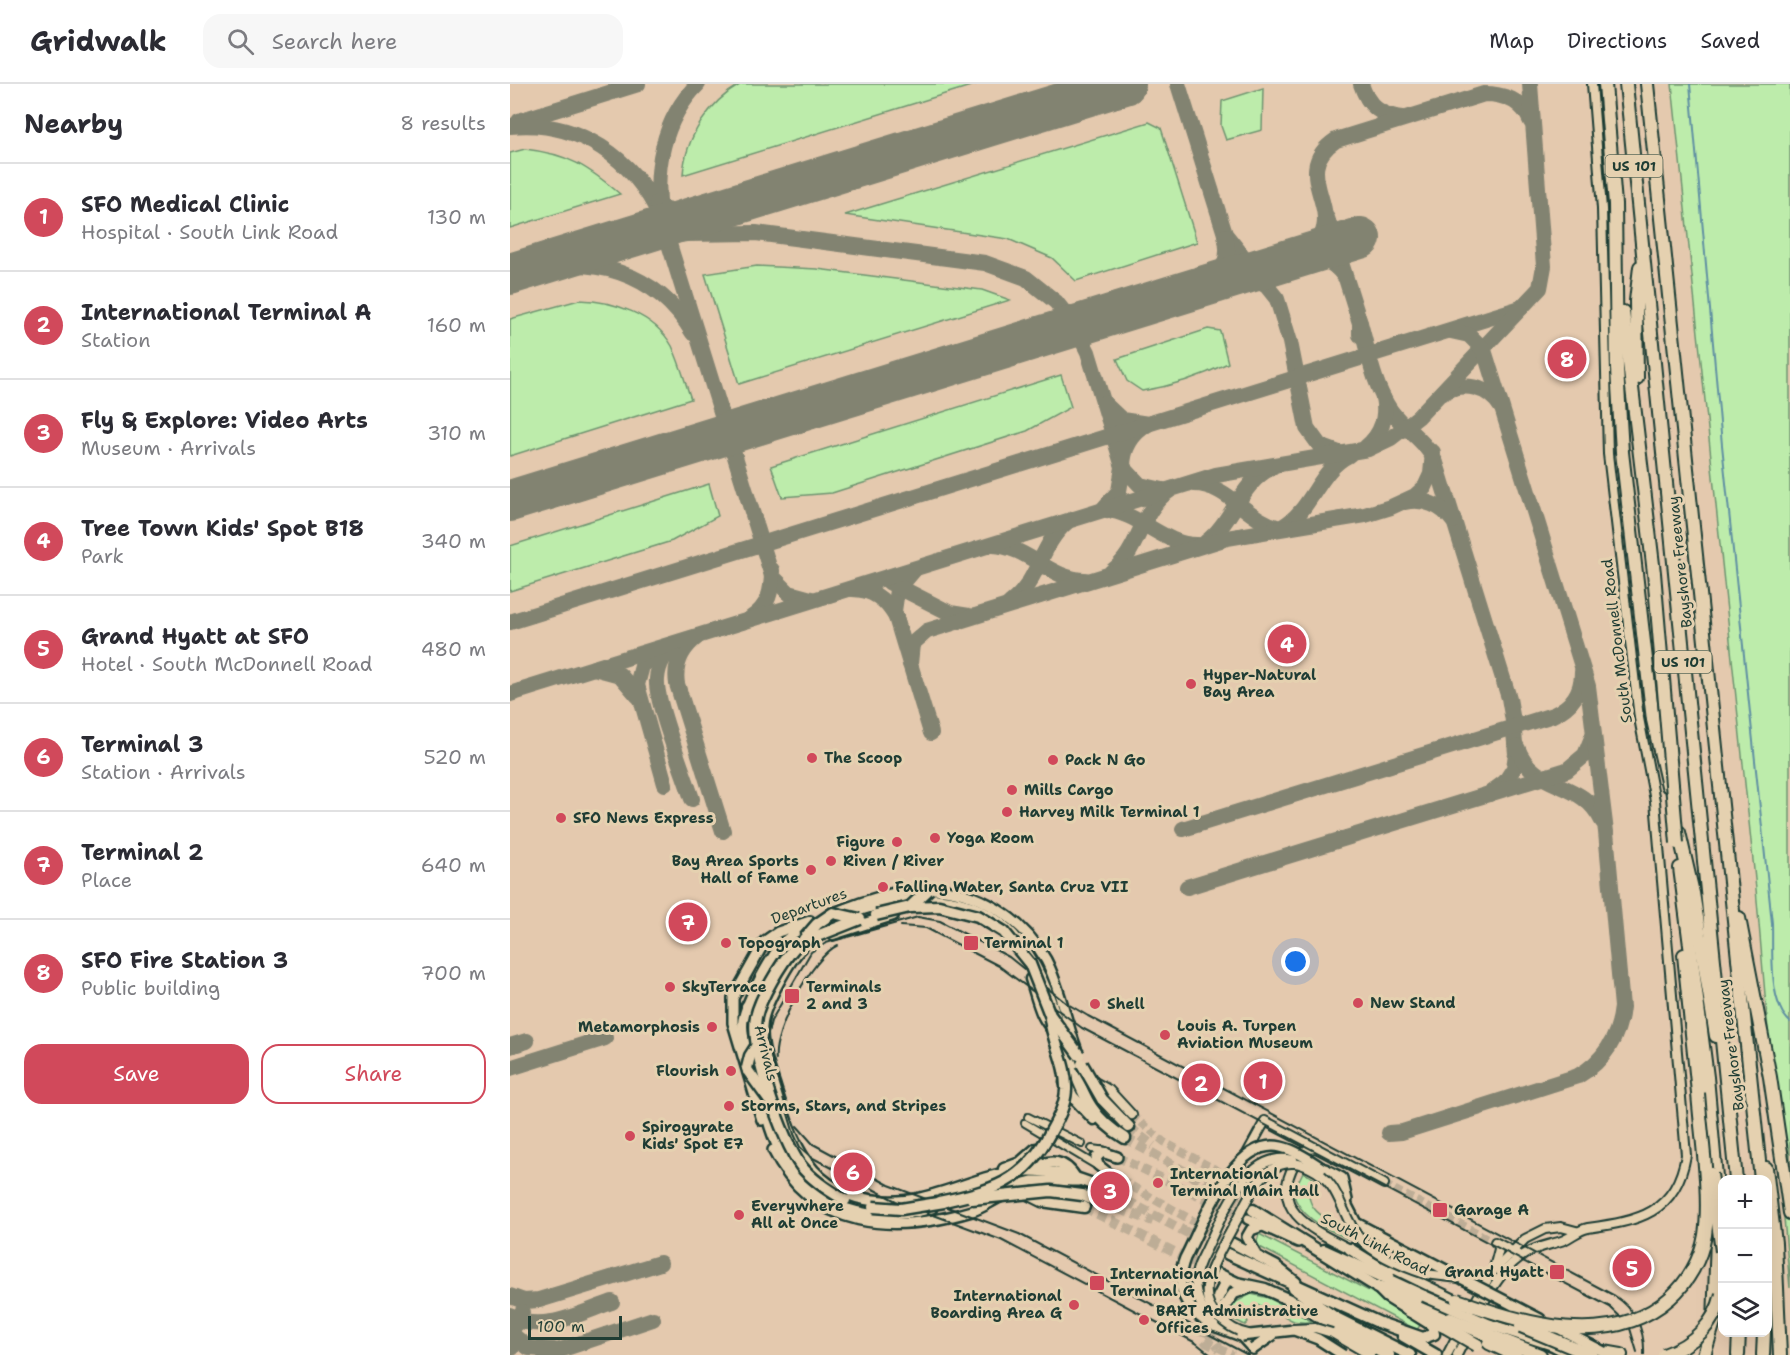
<!DOCTYPE html>
<html lang="en">
<head>
<meta charset="utf-8">
<style>
	:root { --surface:#fff; --page:#f7f7f7; --text:#2b2b33; --muted:#7c7c81; --line:#e1e1e2; --accent:#d1495b }
	body { margin:0; font-family:"Shantell Sans",sans-serif; background:var(--page); color:var(--text) }
	.controls { position:absolute; right:18px; bottom:18px; display:grid; overflow:hidden; border-radius:12px; box-shadow:0 6px 24px #0002 }
	.controls button { width:54px; height:54px; display:grid; place-items:center; padding:0; border:0; border-bottom:2px solid var(--line); background:var(--surface); color:var(--text); font:30px sans-serif }
	.scale { position:absolute; left:18px; bottom:15px; width:94px; box-sizing:border-box; padding-left:6px; border:3px solid #1f3d34; border-top:0; font-size:16px; line-height:21px; white-space:nowrap; color:#1f3d34; -webkit-text-stroke:4px #e5d1b0; paint-order:stroke }
	.you { position:absolute; left:786px; top:878px; width:21px; height:21px; margin:-15px; border:4px solid #fff; border-radius:50%; background:#1a73e8; box-shadow:0 0 0 9px #1a73e833 }
	.badge { display:grid; place-items:center; width:39px; height:39px; border-radius:50%; background:var(--accent); color:#fff; font-size:20px; font-weight:700 }
	.pin { position:absolute; translate:-50% -50%; border:3px solid #fff; box-shadow:0 2px 6px #0006 }
	.list { margin:0; padding:0; list-style:none }
	h2 { display:flex; justify-content:space-between; align-items:center; height:78px; margin:0; padding:0 24px; font-size:26px }
	h2 small { font-size:20px; font-weight:400; color:var(--muted) }
	.list li { display:grid; grid-template-columns:39px 1fr auto; gap:18px; align-items:center; box-sizing:border-box; height:108px; padding:0 24px; border-top:2px solid var(--line) }
	.list b { display:block; font-size:22px; white-space:nowrap }
	.list p { margin:0; font-size:20px; white-space:nowrap; color:var(--muted) }
	.list em { font-size:20px; font-style:normal; color:var(--muted) }
	.actions { display:flex; gap:12px; padding:18px 24px }
	.actions a { flex:1; padding:14px 0; border:2px solid var(--accent); border-radius:18px; text-align:center; font-size:21px; color:var(--accent) }
	.actions .main { background:var(--accent); color:#fff }
	.icon { flex:none; width:33px; height:33px; fill:none; stroke:currentColor; stroke-width:2; stroke-linecap:round; stroke-linejoin:round }
	.map { position:relative; flex:none; width:1280px; height:1271px; overflow:hidden }
	header { display:flex; align-items:center; gap:36px; box-sizing:border-box; height:84px; padding:0 30px; background:var(--surface); border-bottom:2px solid var(--line) }
	header strong { font-size:28px }
	nav { display:flex; gap:33px; margin-inline-start:auto; font-size:21px }
	.search { width:420px; height:54px; background:var(--page); display:flex; align-items:center; gap:15px; box-sizing:border-box; padding:0 21px; border-radius:18px; color:var(--muted); font-size:22px }
	main { display:flex }
	aside { flex:1; background:var(--surface) }
	.map>svg:first-child { display:block }
</style>
</head>
<body>
<header>
<strong>Gridwalk</strong>
<div class="search"><svg class="icon" aria-label="search" viewBox="0 0 24 24"><circle cx="10" cy="10" r="6"/><path d="M15 15l6 6"/></svg>Search here</div>
<nav><a>Map</a><a>Directions</a><a>Saved</a></nav>
</header>
<main>
<aside>
<h2>Nearby<small>8 results</small></h2>
<ul class="list">
<li><span class="badge">1</span><div><b>SFO Medical Clinic</b><p>Hospital · South Link Road</p></div><em>130 m</em></li>
<li><span class="badge">2</span><div><b>International Terminal A</b><p>Station</p></div><em>160 m</em></li>
<li><span class="badge">3</span><div><b>Fly &amp; Explore: Video Arts</b><p>Museum · Arrivals</p></div><em>310 m</em></li>
<li><span class="badge">4</span><div><b>Tree Town Kids' Spot B18</b><p>Park</p></div><em>340 m</em></li>
<li><span class="badge">5</span><div><b>Grand Hyatt at SFO</b><p>Hotel · South McDonnell Road</p></div><em>480 m</em></li>
<li><span class="badge">6</span><div><b>Terminal 3</b><p>Station · Arrivals</p></div><em>520 m</em></li>
<li><span class="badge">7</span><div><b>Terminal 2</b><p>Place</p></div><em>640 m</em></li>
<li><span class="badge">8</span><div><b>SFO Fire Station 3</b><p>Public building</p></div><em>700 m</em></li>
</ul>
<div class="actions"><a class="main">Save</a><a>Share</a></div>
</aside>
<div class="map">
<svg width="1280" height="1271" viewBox="0 0 1280 1271">
	<rect width="100%" height="100%" fill="#e4c9ae"/>
	<filter id="ink" filterUnits="userSpaceOnUse"><feTurbulence type="fractalNoise" baseFrequency=".0167" numOctaves="2"/><feDisplacementMap in="SourceGraphic" scale="12" xChannelSelector="R" yChannelSelector="G"/><feConvolveMatrix kernelMatrix="1 2 1 2 8 2 1 2 1" color-interpolation-filters="sRGB"/></filter>
	<g filter="url(#ink)">
		<g fill="#bdecab" stroke="#6e9470" stroke-width="1.5">
			<path d="M231 0H467L173 91C175 54 199 18 231 0Z"/>
			<polygon points="1162,0 1280,0 1280,1204 1246,805"/>
			<polygon points="753,4 752,46 716,56 711,42 712,17"/>
			<polygon points="639,38 651,44 687,158 566,197 542,174 498,155 335,131"/>
			<path d="M15 65C58 70 77 82 110 110L0 144V69Z"/>
			<polygon points="247,182 307,185 472,206 500,216 229,300 195,190"/>
			<path d="M69 216C103 217 144 230 162 262 170 279 175 298 181 315L0 372V235Z"/>
			<path d="M698 245 710 247 718 279C690 293 663 302 632 307L617 297 607 275Z"/>
			<polygon points="551,291 561,323 517,347 322,409 272,413 261,382"/>
			<polygon points="199,400 208,432 162,457 0,507 0,462"/>
			<path d="M793 1088 809 1098 799 1112C802 1135 830 1136 838 1155 816 1144 791 1135 783 1109Z"/>
			<polygon points="749,1150 865,1210 912,1238 907,1246 746,1161"/>
			<path d="M741 1210 759 1214 803 1238C797 1238 790 1239 784 1237 766 1230 747 1209 734 1232L738 1238 735 1241 717 1232 724 1219Z"/>
		</g>
		<g fill="none" stroke-linecap="round" stroke-linejoin="round">
			<path stroke="#6090a2" stroke-width="2" d="M1180 0 1212 361 1262 839C1263 867 1258 919 1280 938"/>
			<g stroke="#828371" stroke-width="16">
				<polyline points="668,0 715,150 767,215 780,258 797,344 810,362 832,370"/>
				<path d="M851 0C858 22 870 32 893 34"/>
				<polyline points="9,37 128,0"/>
				<path d="M0 42C68 35 124 74 151 134 143 86 153 35 188 0"/>
				<polyline points="147,119 169,138 190,146"/>
				<polyline points="151,134 262,492 279,509 301,515"/>
				<polyline points="817,134 850,239 850,251"/>
				<polyline points="87,163 176,150 246,149 475,179 516,194 546,218 565,242 578,268 613,383 609,407 594,424"/>
				<path d="M788 173C854 135 771 93 826 56L974 10C995 10 1013 17 1021 38"/>
				<path d="M789 173C808 172 822 175 834 192"/>
				<path d="M15 185C82 172 145 186 183 249"/>
				<path d="M697 199C714 188 721 173 715 152"/>
				<path d="M691 203C712 199 733 187 753 200"/>
				<path d="M850 239C858 267 864 303 881 327 896 347 914 354 926 379L999 614 1003 637 1006 670 1004 684 995 698 979 710"/>
				<path d="M933 309C953 297 978 302 991 323"/>
				<path d="M594 319 612 336 638 340C621 350 613 364 613 383L630 401 653 406"/>
				<path d="M856 363C872 350 877 333 873 313"/>
				<path d="M684 400C719 400 738 438 771 444"/>
				<path d="M895 418C913 414 932 421 943 437"/>
				<path d="M596 426C629 428 654 462 688 461"/>
				<path d="M772 443C802 427 808 386 839 371"/>
				<path d="M696 458C722 439 731 398 761 384"/>
				<path d="M483 461C517 462 541 496 575 496"/>
				<polyline points="404,486 387,506 384,527 421,649"/>
				<path d="M602 487C630 468 630 425 659 407"/>
				<polyline points="379,498 440,529 459,532"/>
				<path d="M342 505C363 505 376 516 386 533"/>
				<path d="M500 519C528 500 530 460 557 438"/>
				<path d="M241 534C259 522 262 507 262 486"/>
				<polyline points="0,538 1011,224"/>
				<path d="M187 553C171 565 164 580 167 600L213 747"/>
				<path d="M166 560C155 569 148 580 147 595 145 618 174 689 182 715"/>
				<polyline points="147,566 132,582 127,601 155,700"/>
				<polyline points="400,580 402,560 417,547 717,454 855,431 881,423 905,412 915,403 921,390 923,368"/>
				<polyline points="84,584 110,591 128,612"/>
				<polyline points="0,610 706,391 858,365 881,354 908,333 1030,204 1034,182 1020,0"/>
				<path d="M1007 663C1024 709 1072 694 1092 737"/>
				<path d="M673 745 1043 631C1061 623 1072 608 1072 588"/>
				<polyline points="677,803 1057,686 1075,671 1083,651"/>
				<polyline points="0,962 17,957"/>
				<polyline points="0,984 95,954"/>
				<path d="M879 1049 892 1048 1068 992C1094 977 1109 953 1112 923L1096 748 1078 602 974 266 959 251 941 247"/>
				<polyline points="0,1212 14,1217 29,1216 150,1179"/>
				<path d="M0 1231C29 1252 72 1228 102 1218"/>
				<polyline points="0,1249 19,1264 44,1266"/>
				<polyline points="2,1264 3,1245 12,1228"/>
				<polyline points="35,1271 143,1235"/>
			</g>
			<g stroke="#828371" stroke-width="42">
				<polyline points="0,190 615,0"/>
				<polyline points="0,417 850,154"/>
			</g>
			<g stroke="#bdad96" stroke-width="8" stroke-dasharray="8 4" stroke-linecap="butt">
				<polyline points="622,1031 654,1058 722,1094"/>
				<polyline points="874,1100 985,1158"/>
				<polyline points="709,1264 723,1271"/>
			</g>
			<g stroke="#bdad96" stroke-width="9" stroke-dasharray="9 4.5" stroke-linecap="butt">
				<polyline points="607,1073 736,1134"/>
				<polyline points="598,1089 722,1159"/>
			</g>
			<g stroke="#bdad96" stroke-width="10" stroke-dasharray="10 5" stroke-linecap="butt">
				<polyline points="619,1043 643,1062"/>
				<polyline points="615,1054 743,1126"/>
				<polyline points="590,1103 718,1170"/>
				<polyline points="581,1115 643,1137"/>
				<polyline points="574,1123 706,1189"/>
				<polyline points="700,1228 692,1252 697,1259 709,1264"/>
				<polyline points="708,1233 700,1251 709,1263"/>
			</g>
			<defs>
				<g id="minor">
					<polyline points="518,1033 572,1060"/>
					<polyline points="515,1039 589,1083"/>
					<polyline points="582,1065 596,1067"/>
				</g>
				<g id="tertiary">
					<polyline points="583,997 599,1006 622,1031"/>
					<path d="M807 1064C795 1064 791 1070 785 1079 757 1128 805 1147 842 1166"/>
					<polyline points="723,1095 755,1037 874,1100"/>
					<polyline points="985,1158 1008,1170"/>
					<polyline points="875,1181 947,1216"/>
					<polyline points="984,1184 989,1165 988,1160"/>
					<polyline points="915,1190 949,1194"/>
					<polyline points="962,1224 980,1191 1015,1155 1035,1145 1051,1143 1066,1147"/>
					<path d="M969 1227C980 1207 994 1182 1015 1170 1027 1162 1041 1161 1054 1156 1063 1152 1068 1146 1078 1144 1128 1137 1166 1130 1176 1071L1145 717 1129 634 1098 370 1092 125 1082 0"/>
					<polyline points="822,1249 860,1271"/>
					<polyline points="937,1271 949,1248"/>
					<polyline points="947,1271 957,1251"/>
				</g>
				<g id="secondary">
					<path d="M321 830C351 819 387 804 419 805 467 805 513 835 536 876 550 903 555 935 566 964"/>
					<polyline points="252,1036 223,939 223,914 255,857 268,848 300,837"/>
					<path d="M263 1066C303 1147 384 1150 462 1127 472 1124 481 1117 490 1113"/>
					<polyline points="812,1084 826,1100 846,1139 953,1195"/>
					<polyline points="815,1085 832,1094 837,1116"/>
					<polyline points="598,1089 588,1081 586,1074 592,1068 607,1073"/>
					<polyline points="481,1108 522,1097 568,1097"/>
					<path d="M422 1124C362 1142 306 1126 272 1071 260 1050 255 1025 249 1002 243 982 230 956 233 936 237 916 261 871 276 856 283 850 291 847 300 843 330 834 362 820 393 816 484 804 525 860 548 939"/>
					<polyline points="738,1135 788,1158"/>
					<polyline points="722,1159 766,1182 786,1198"/>
					<polyline points="745,1168 737,1153 741,1146 752,1142"/>
					<polyline points="1003,1221 1030,1235"/>
					<polyline points="704,1242 731,1252 743,1265"/>
				</g>
				<g id="primary">
					<polyline points="323,850 383,831"/>
					<path d="M292 863C279 875 254 921 252 938 249 960 258 980 264 1000 282 1058 297 1110 368 1117 418 1123 462 1092 510 1087 537 1084 565 1093 590 1103"/>
					<path d="M521 895C525 907 528 920 533 931 539 944 551 954 556 966 572 1004 576 1031 615 1054"/>
					<polyline points="237,922 247,944"/>
					<polyline points="555,998 563,1013 584,1035"/>
					<polyline points="592,1015 619,1043"/>
					<polyline points="494,1085 510,1079 526,1065"/>
					<path d="M523 1086C539 1074 555 1076 566 1095"/>
					<polyline points="502,1102 532,1117 574,1123"/>
					<polyline points="572,1111 581,1115"/>
					<polyline points="840,1165 879,1189"/>
					<polyline points="814,1166 914,1212"/>
					<polyline points="718,1170 870,1239 913,1254 924,1250 922,1241 877,1213 867,1203 743,1126"/>
					<polyline points="706,1189 727,1199 755,1205 800,1225"/>
					<polyline points="783,1204 826,1234 900,1271"/>
					<polyline points="705,1219 715,1200 709,1191"/>
					<polyline points="710,1229 724,1209 741,1203"/>
					<polyline points="978,1240 1043,1261 1062,1271"/>
					<polyline points="893,1252 926,1271"/>
				</g>
				<g id="motorway">
					<polyline points="1095,0 1105,120 1107,285 1112,368 1143,636 1158,702"/>
					<polyline points="1116,0 1226,1096"/>
					<polyline points="1137,0 1251,1096"/>
					<polyline points="1113,228 1144,489"/>
					<polyline points="1127,294 1126,217 1130,183"/>
					<polyline points="1169,748 1183,809 1206,952"/>
					<polyline points="1170,784 1197,993 1207,1104"/>
					<polyline points="1229,834 1260,993 1280,1129"/>
					<polyline points="1174,871 1188,1009"/>
					<polyline points="1256,1084 1265,1159 1270,1271"/>
					<polyline points="867,1203 881,1206 940,1235"/>
					<polyline points="794,1223 878,1271"/>
					<polyline points="897,1225 936,1243"/>
					<polyline points="974,1249 1030,1271"/>
					<polyline points="979,1259 1005,1271"/>
					<polyline points="1094,1268 1111,1271"/>
					<polyline points="1194,1271 1204,1238 1207,1154"/>
					<polyline points="1228,1271 1229,1248"/>
					<polyline points="1253,1271 1254,1248"/>
				</g>
			</defs>
			<use href="#minor" stroke="#1f3d34" stroke-width="10"/>
			<use href="#tertiary" stroke="#1f3d34" stroke-width="12"/>
			<use href="#secondary" stroke="#1f3d34" stroke-width="14"/>
			<use href="#primary" stroke="#1f3d34" stroke-width="15"/>
			<use href="#motorway" stroke="#1f3d34" stroke-width="16"/>
			<use href="#minor" stroke="#e5d1b0" stroke-width="6"/>
			<use href="#tertiary" stroke="#e5d1b0" stroke-width="8"/>
			<use href="#secondary" stroke="#e5d1b0" stroke-width="9"/>
			<use href="#primary" stroke="#e5d1b0" stroke-width="10"/>
			<use href="#motorway" stroke="#e5d1b0" stroke-width="12"/>
			<g stroke="#1f3d34" stroke-width="2">
				<polyline points="391,842 416,844 489,882 572,944 1100,1223 1119,1241 1127,1268"/>
				<path d="M266 976C262 948 302 873 328 861"/>
				<polyline points="287,1042 303,1060 379,1101 509,1150 738,1271"/>
				<path d="M701 1271 686 1259 491 1156 386 1117 301 1073 290 1063 284 1050 256 957 261 937 301 868 316 859 408 833 430 837 499 873 556 919 578 932 1105 1212C1126 1226 1135 1246 1134 1271"/>
			</g>
			<defs>
				<g id="tertiary-bridge">
					<path d="M700 1239C688 1217 679 1200 691 1176 710 1140 733 1064 783 1076"/>
					<polyline points="783,1245 805,1244 822,1249"/>
					<path d="M738 1250C727 1248 719 1242 710 1235 679 1209 710 1169 724 1141 736 1120 745 1091 770 1081 781 1077 789 1079 800 1084 832 1099 830 1132 851 1156 867 1172 894 1183 915 1190"/>
				</g>
				<g id="secondary-bridge">
					<polyline points="953,1195 1003,1221"/>
					<path d="M704 1242C677 1228 663 1204 675 1174 693 1140 723 1052 771 1063 785 1066 800 1076 812 1084"/>
					<polyline points="1048,1244 1094,1268"/>
					<polyline points="731,1252 784,1246 808,1255 833,1271"/>
					<polyline points="743,1265 763,1251"/>
				</g>
				<g id="primary-bridge">
					<polyline points="400,823 419,805"/>
					<polyline points="366,831 400,823 429,822 468,832 494,848 520,880 540,931 569,971"/>
					<polyline points="294,855 307,840 323,829 349,835"/>
					<polyline points="572,980 592,1015"/>
					<polyline points="237,984 240,972 247,961"/>
					<polyline points="238,987 259,1016"/>
					<polyline points="462,1115 541,1107 572,1111"/>
					<path d="M335 1116C319 1107 303 1097 291 1082 272 1057 240 964 246 933 250 914 271 879 284 864L292 858 350 835"/>
					<path d="M429 1118C481 1107 514 1099 540 1049 548 1035 555 1022 556 1006 557 981 543 959 540 935"/>
					<polyline points="363,1123 391,1125 434,1118"/>
					<polyline points="914,1212 978,1240"/>
				</g>
				<g id="motorway-bridge">
					<polyline points="1144,489 1167,759"/>
					<polyline points="1201,1090 1212,1167"/>
					<path d="M947 1216C1013 1239 1100 1267 1160 1214 1178 1198 1191 1175 1195 1151 1201 1110 1191 1051 1188 1009"/>
					<polyline points="940,1235 974,1249"/>
					<polyline points="1011,1242 1081,1271"/>
					<polyline points="936,1243 967,1261"/>
					<path d="M1154 1271C1183 1261 1205 1240 1212 1210"/>
				</g>
			</defs>
			<use href="#tertiary-bridge" stroke="#1f3d34" stroke-width="12" stroke-linecap="butt"/>
			<use href="#secondary-bridge" stroke="#1f3d34" stroke-width="14" stroke-linecap="butt"/>
			<use href="#primary-bridge" stroke="#1f3d34" stroke-width="15" stroke-linecap="butt"/>
			<use href="#motorway-bridge" stroke="#1f3d34" stroke-width="16" stroke-linecap="butt"/>
			<use href="#tertiary-bridge" stroke="#e5d1b0" stroke-width="8"/>
			<use href="#secondary-bridge" stroke="#e5d1b0" stroke-width="9"/>
			<use href="#primary-bridge" stroke="#e5d1b0" stroke-width="10"/>
			<use href="#motorway-bridge" stroke="#e5d1b0" stroke-width="12"/>
		</g>
	</g>
	<g fill="#d1495b" stroke="#e5d1b0" stroke-width="2">
		<circle cx="681" cy="600" r="6"/>
		<circle cx="302" cy="674" r="6"/>
		<circle cx="543" cy="676" r="6"/>
		<circle cx="502" cy="706" r="6"/>
		<circle cx="497" cy="728" r="6"/>
		<circle cx="51" cy="734" r="6"/>
		<circle cx="425" cy="754" r="6"/>
		<circle cx="387" cy="758" r="6"/>
		<circle cx="321" cy="777" r="6"/>
		<circle cx="301" cy="786" r="6"/>
		<circle cx="373" cy="803" r="6"/>
		<circle cx="216" cy="859" r="6"/>
		<rect x="453" y="851" width="16" height="16" rx="3"/>
		<circle cx="160" cy="903" r="6"/>
		<rect x="274" y="904" width="16" height="16" rx="3"/>
		<circle cx="848" cy="919" r="6"/>
		<circle cx="585" cy="920" r="6"/>
		<circle cx="202" cy="943" r="6"/>
		<circle cx="655" cy="951" r="6"/>
		<circle cx="221" cy="987" r="6"/>
		<circle cx="219" cy="1022" r="6"/>
		<circle cx="120" cy="1052" r="6"/>
		<circle cx="648" cy="1099" r="6"/>
		<rect x="922" y="1118" width="16" height="16" rx="3"/>
		<circle cx="229" cy="1131" r="6"/>
		<rect x="1039" y="1180" width="16" height="16" rx="3"/>
		<rect x="579" y="1191" width="16" height="16" rx="3"/>
		<circle cx="564" cy="1221" r="6"/>
		<circle cx="634" cy="1236" r="6"/>
	</g>
	<g text-anchor="middle" dominant-baseline="central" stroke-width="6" stroke-linejoin="round" paint-order="stroke">
		<g fill="#e5d1b0" stroke="#5a6959" stroke-width="1.5">
			<rect x="1095.5" y="71" width="57" height="22" rx="4.5"/>
			<rect x="1144.5" y="567" width="57" height="22" rx="4.5"/>
		</g>
		<g font-size="14" font-weight="bold" fill="#1f3d34">
			<text x="1124" y="82">US 101</text>
			<text x="1173" y="578">US 101</text>
		</g>
		<g font-size="15" fill="#1f3d34" stroke="#e5d1b0">
			<text transform="translate(1170 478) rotate(-96)">Bayshore Freeway</text>
			<text transform="translate(1107 557) rotate(-97)">South McDonnell Road</text>
			<text transform="translate(299 822) rotate(-20)">Departures</text>
			<text transform="translate(1221 961) rotate(-97)">Bayshore Freeway</text>
			<text transform="translate(256 969) rotate(76)">Arrivals</text>
			<text transform="translate(865 1160) rotate(27)">South Link Road</text>
		</g>
		<g font-size="15" font-weight="bold" fill="#1f3d34" stroke="#e5d1b0" text-anchor="start">
			<text x="693" y="591">Hyper-Natural<tspan x="693" dy="17">Bay Area</tspan></text>
			<text x="314" y="674">The Scoop</text>
			<text x="555" y="676">Pack N Go</text>
			<text x="514" y="706">Mills Cargo</text>
			<text x="509" y="728">Harvey Milk Terminal 1</text>
			<text x="63" y="734">SFO News Express</text>
			<text x="437" y="754">Yoga Room</text>
			<text x="375" y="758" text-anchor="end">Figure</text>
			<text x="289" y="777" text-anchor="end">Bay Area Sports<tspan x="289" dy="17">Hall of Fame</tspan></text>
			<text x="333" y="777">Riven / River</text>
			<text x="385" y="803">Falling Water, Santa Cruz VII</text>
			<text x="228" y="859">Topograph</text>
			<text x="474" y="859">Terminal 1</text>
			<text x="172" y="903">SkyTerrace</text>
			<text x="296" y="903">Terminals<tspan x="296" dy="17">2 and 3</tspan></text>
			<text x="860" y="919">New Stand</text>
			<text x="597" y="920">Shell</text>
			<text x="667" y="942">Louis A. Turpen<tspan x="667" dy="17">Aviation Museum</tspan></text>
			<text x="190" y="943" text-anchor="end">Metamorphosis</text>
			<text x="209" y="987" text-anchor="end">Flourish</text>
			<text x="231" y="1022">Storms, Stars, and Stripes</text>
			<text x="132" y="1043">Spirogyrate<tspan x="132" dy="17">Kids' Spot E7</tspan></text>
			<text x="660" y="1090">International<tspan x="660" dy="17">Terminal Main Hall</tspan></text>
			<text x="241" y="1122">Everywhere<tspan x="241" dy="17">All at Once</tspan></text>
			<text x="944" y="1126">Garage A</text>
			<text x="1034" y="1188" text-anchor="end">Grand Hyatt</text>
			<text x="600" y="1190">International<tspan x="600" dy="17">Terminal G</tspan></text>
			<text x="552" y="1212" text-anchor="end">International<tspan x="552" dy="17">Boarding Area G</tspan></text>
			<text x="646" y="1227">BART Administrative<tspan x="646" dy="17">Offices</tspan></text>
		</g>
	</g>
</svg>
<div class="controls">
<button>+</button>
<button>−</button>
<button><svg class="icon" aria-label="layers" viewBox="0 0 24 24"><path d="M12 4l9 5-9 5-9-5zM3 14l9 5 9-5"/></svg></button>
</div>
<div class="scale">100 m</div>
<div class="you"></div>
<div class="pin badge" style="left:753px;top:997px">1</div>
<div class="pin badge" style="left:691px;top:999px">2</div>
<div class="pin badge" style="left:600px;top:1107px">3</div>
<div class="pin badge" style="left:777px;top:560px">4</div>
<div class="pin badge" style="left:1122px;top:1184px">5</div>
<div class="pin badge" style="left:343px;top:1088px">6</div>
<div class="pin badge" style="left:178px;top:838px">7</div>
<div class="pin badge" style="left:1057px;top:275px">8</div>
</div>
</main>
</body>
</html>
